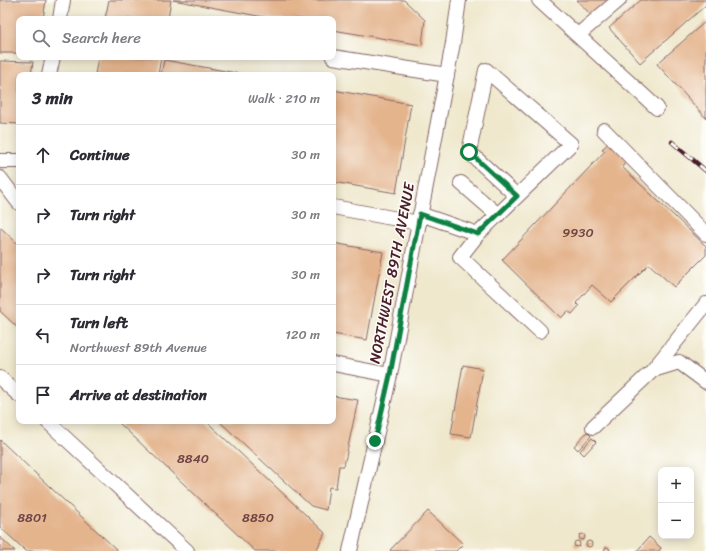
<!DOCTYPE html>
<html lang="en">
<head>
<meta charset="utf-8">
<style>
	:root { --surface:#fff; --page:#f7f7f7; --text:#2b2b33; --muted:#7c7c81; --line:#e1e1e2 }
	body { margin:0; font-family:Sriracha,sans-serif; background:var(--page); color:var(--text) }
	.controls { position:absolute; right:12px; bottom:12px; display:grid; overflow:hidden; border-radius:8px; box-shadow:0 2px 10px #0003 }
	.controls button { width:36px; height:36px; display:grid; place-items:center; padding:0; border:0; border-bottom:1px solid var(--line); background:var(--surface); color:var(--text); font:20px sans-serif }
	.stop { position:absolute; width:12px; height:12px; margin:-9px; border:3px solid #0b8043; border-radius:50%; background:#fff }
	.stop.end { background:#0b8043; border-color:#fff; box-shadow:0 1px 4px #0008 }
	.list { margin:0; padding:0; list-style:none }
	h2 { display:flex; justify-content:space-between; align-items:center; height:52px; margin:0; padding:0 16px; font-size:17px }
	h2 small { font-size:13px; font-weight:400; color:var(--muted) }
	.list li { display:grid; grid-template-columns:26px 1fr auto; gap:12px; align-items:center; box-sizing:border-box; height:60px; padding:0 16px; border-top:1px solid var(--line) }
	.list b { display:block; font-size:15px; white-space:nowrap }
	.list p { margin:0; font-size:13px; white-space:nowrap; color:var(--muted) }
	.list em { font-size:13px; font-style:normal; color:var(--muted) }
	.icon { flex:none; width:22px; height:22px; fill:none; stroke:currentColor; stroke-width:2; stroke-linecap:round; stroke-linejoin:round }
	.map { position:relative; flex:none; width:706px; height:551px; overflow:hidden }
	.search { position:absolute; background:var(--surface); box-shadow:0 2px 10px #0003; left:16px; top:16px; width:320px; height:44px; display:flex; align-items:center; gap:10px; box-sizing:border-box; padding:0 14px; border-radius:8px; color:var(--muted); font-size:15px }
	.panel { position:absolute; background:var(--surface); box-shadow:0 2px 10px #0003; left:16px; top:72px; width:320px; height:352px; border-radius:8px }
	.map>svg:first-child { display:block }
</style>
</head>
<body>
<div class="map">
<svg width="706" height="551" viewBox="0 0 706 551">
	<rect width="100%" height="100%" fill="#fdfcf7"/>
	<filter id="ink" filterUnits="userSpaceOnUse"><feTurbulence type="fractalNoise" baseFrequency=".025" numOctaves="2"/><feDisplacementMap in="SourceGraphic" scale="8" xChannelSelector="R" yChannelSelector="G"/><feConvolveMatrix kernelMatrix="1 2 1 2 8 2 1 2 1" color-interpolation-filters="sRGB"/></filter>
	<filter id="wash" filterUnits="userSpaceOnUse"><feTurbulence type="fractalNoise" baseFrequency=".012" numOctaves="4" result="noise"/><feDisplacementMap in="SourceGraphic" scale="16" xChannelSelector="R" yChannelSelector="G"/><feGaussianBlur stdDeviation="0.9" result="paint"/><feColorMatrix in="noise" values="0 0 0 0 0 0 0 0 0 0 0 0 0 0 0 0 0 1.4 0 .05"/><feComposite in="paint" operator="in"/></filter>
	<g filter="url(#wash)">
		<rect width="100%" height="100%" fill="#efe8cd"/>
		<g id="blocks">
			<g fill="#e4b48d">
				<polygon points="0,0 46,0 43,19 19,19 19,53 0,53"/>
				<polygon points="109,0 171,0 168,19 105,19"/>
				<polygon points="173,0 404,0 425,20 422,45 333,30 333,19 274,19"/>
				<polygon points="577,0 610,0 592,16"/>
				<polygon points="641,0 706,0 706,5 640,63 609,28"/>
				<polygon points="706,21 706,118 657,64"/>
				<polygon points="98,57 161,57 158,75 95,75"/>
				<polygon points="164,60 242,74 242,75 161,75"/>
				<polygon points="0,61 33,62 31,75 19,75 19,124 0,123"/>
				<polygon points="333,90 411,104 396,193 333,182"/>
				<polygon points="611,141 629,158 622,167 706,246 706,255 674,287 649,264 611,302 592,285 576,303 579,306 572,314 568,311 561,318 502,260 605,151 602,149"/>
				<polygon points="0,227 19,245 19,329 0,311"/>
				<polygon points="333,243 383,252 367,340 333,334"/>
				<polygon points="463,365 483,369 471,437 451,434"/>
				<polygon points="333,396 358,400 344,466 339,466 336,488 329,487 326,510 311,506 219,421 333,421"/>
				<polygon points="117,421 206,421 325,533 316,551 255,551"/>
				<polygon points="587,432 591,436 578,450 574,446"/>
				<polygon points="592,438 596,442 584,455 580,451"/>
				<polygon points="0,440 118,551 26,551 0,527"/>
				<polygon points="428,511 463,544 456,551 391,551 390,550"/>
				<circle cx="582" cy="537" r="3"/>
				<polygon points="0,537 15,551 0,551"/>
				<polygon points="649,537 661,548 659,551 637,551"/>
				<circle cx="577" cy="544" r="3"/>
				<circle cx="589" cy="544" r="3"/>
				<polygon points="607,547 609,548 610,551 604,551 605,548"/>
			</g>
		</g>
	</g>
	<g filter="url(#ink)">
		<use href="#blocks" fill-opacity="0" stroke="#846564" stroke-width="1"/>
		<g fill="none" stroke-linecap="round" stroke-linejoin="round">
			<defs>
				<g id="minor">
					<polyline points="539,0 657,108"/>
					<polyline points="60,19 63,0"/>
					<polyline points="578,35 619,0"/>
					<polyline points="333,57 447,75"/>
					<polyline points="49,75 53,57"/>
					<polyline points="604,130 706,234"/>
					<polyline points="0,161 19,161"/>
					<polyline points="0,178 19,203"/>
					<polyline points="461,183 498,215"/>
					<polyline points="333,207 419,223"/>
					<polyline points="420,214 478,234 460,257 540,331"/>
					<polyline points="478,234 571,144 486,70 469,152 517,196"/>
					<polyline points="333,364 390,375"/>
					<polyline points="653,370 706,304"/>
					<polyline points="0,378 19,395"/>
					<polyline points="47,421 187,551"/>
					<polyline points="593,427 653,370 679,362 706,382"/>
					<polyline points="350,551 390,375 453,43 459,0"/>
				</g>
			</defs>
			<use href="#minor" stroke="#846564" stroke-width="16"/>
			<use href="#minor" stroke="#fff" stroke-width="14"/>
			<defs>
				<polyline id="rail" points="672,142 706,171"/>
			</defs>
			<use href="#rail" stroke="#4a1f2b" stroke-width="4.5"/>
			<use href="#rail" stroke="#fdfcf7" stroke-width="3" stroke-dasharray="9" stroke-linecap="butt"/>
		</g>
	</g>
	<g fill="none" stroke-linecap="round" stroke-linejoin="round" filter="url(#ink)">
		<polyline stroke="#0b8043" stroke-width="5" points="375,441 390,375 420,214 478,234 517,196 469,152"/>
	</g>
	<g text-anchor="middle" dominant-baseline="central" stroke-width="3" stroke-linejoin="round" paint-order="stroke">
		<g font-size="13" fill="#704444">
			<text x="578" y="232">9930</text>
			<text x="193" y="458">8840</text>
			<text x="32" y="517">8801</text>
			<text x="258" y="517">8850</text>
		</g>
		<g font-size="15" fill="#4a1f2b" stroke="#fdfcf7">
			<text transform="translate(392 273) rotate(-79)">NORTHWEST 89TH AVENUE</text>
		</g>
	</g>
</svg>
<div class="controls">
<button>+</button>
<button>−</button>
</div>
<div class="stop" style="left:469px;top:152px"></div>
<div class="stop end" style="left:375px;top:441px"></div>
<div class="search"><svg class="icon" aria-label="search" viewBox="0 0 24 24"><circle cx="10" cy="10" r="6"/><path d="M15 15l6 6"/></svg>Search here</div>
<section class="panel">
<h2>3 min<small>Walk · 210 m</small></h2>
<ul class="list">
<li><svg class="icon" aria-label="ahead" viewBox="0 0 24 24"><path d="M12 20V5M6 11l6-6 6 6"/></svg><div><b>Continue</b></div><em>30 m</em></li>
<li><svg class="icon" aria-label="right" viewBox="0 0 24 24"><path d="M7 20v-9h11M14 6l5 5-5 5"/></svg><div><b>Turn right</b></div><em>30 m</em></li>
<li><svg class="icon" aria-label="right" viewBox="0 0 24 24"><path d="M7 20v-9h11M14 6l5 5-5 5"/></svg><div><b>Turn right</b></div><em>30 m</em></li>
<li><svg class="icon" aria-label="left" viewBox="0 0 24 24"><path d="M17 20v-9H6M10 6l-5 5 5 5"/></svg><div><b>Turn left</b><p>Northwest 89th Avenue</p></div><em>120 m</em></li>
<li><svg class="icon" aria-label="arrive" viewBox="0 0 24 24"><path d="M6 21V4h12l-3 4 3 4H6"/></svg><div><b>Arrive at destination</b></div></li>
</ul>
</section>
</div>
</body>
</html>
